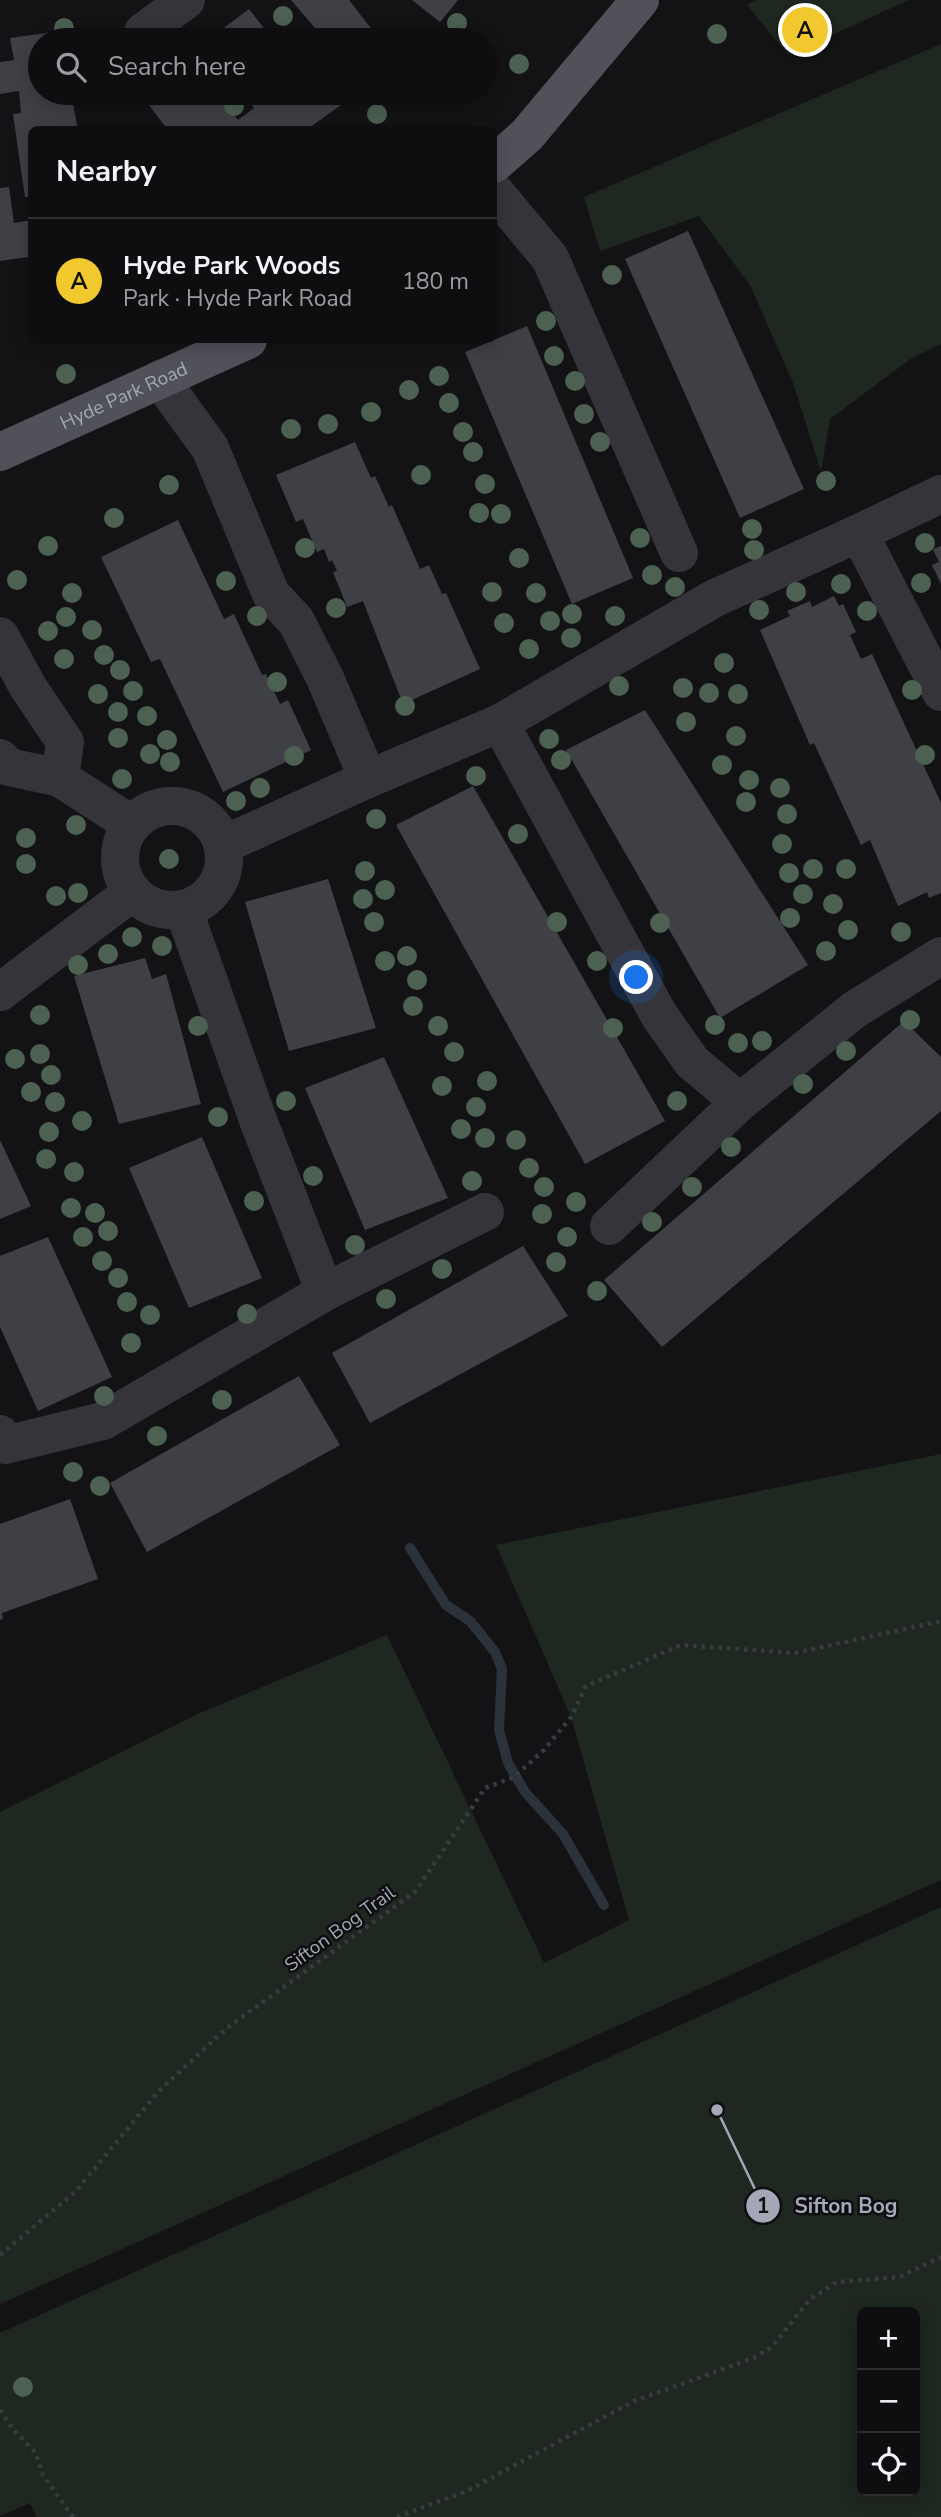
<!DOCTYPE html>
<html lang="en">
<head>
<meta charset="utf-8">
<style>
	:root { --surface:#0e0e10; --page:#171719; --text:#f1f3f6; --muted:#9b9c9f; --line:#2e2e30; --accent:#f1c92e }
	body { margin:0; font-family:"Nunito Sans",sans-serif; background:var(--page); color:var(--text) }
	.controls { position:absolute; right:21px; bottom:21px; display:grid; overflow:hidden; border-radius:10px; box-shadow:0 4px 18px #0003 }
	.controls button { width:63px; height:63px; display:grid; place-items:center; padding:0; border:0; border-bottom:2px solid var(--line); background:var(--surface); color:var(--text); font:35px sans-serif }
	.you { position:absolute; left:637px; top:978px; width:24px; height:24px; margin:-18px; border:5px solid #fff; border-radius:50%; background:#1a73e8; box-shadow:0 0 0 10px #1a73e833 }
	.badge { display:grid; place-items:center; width:46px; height:46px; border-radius:50%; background:var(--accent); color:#111; font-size:23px; font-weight:700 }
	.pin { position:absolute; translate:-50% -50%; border:4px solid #fff; box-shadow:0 2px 7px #0006 }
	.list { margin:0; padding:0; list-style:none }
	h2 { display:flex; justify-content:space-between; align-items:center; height:91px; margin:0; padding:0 28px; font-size:30px }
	h2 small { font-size:23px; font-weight:400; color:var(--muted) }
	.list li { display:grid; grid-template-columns:46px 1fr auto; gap:21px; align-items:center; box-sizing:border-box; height:126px; padding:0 28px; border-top:2px solid var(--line) }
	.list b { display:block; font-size:26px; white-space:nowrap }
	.list p { margin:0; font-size:23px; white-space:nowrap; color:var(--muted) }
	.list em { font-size:23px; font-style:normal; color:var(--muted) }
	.icon { flex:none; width:38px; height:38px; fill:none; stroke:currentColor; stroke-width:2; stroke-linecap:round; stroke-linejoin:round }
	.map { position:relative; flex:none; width:941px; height:2517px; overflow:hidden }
	.search { position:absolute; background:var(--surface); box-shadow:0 4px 18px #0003; left:28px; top:28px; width:469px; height:77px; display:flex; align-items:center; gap:18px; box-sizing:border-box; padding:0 24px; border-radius:38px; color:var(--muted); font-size:26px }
	.panel { position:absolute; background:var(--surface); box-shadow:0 4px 18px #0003; left:28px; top:126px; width:469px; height:217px; border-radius:10px }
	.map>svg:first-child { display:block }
</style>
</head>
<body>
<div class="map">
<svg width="941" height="2517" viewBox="0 0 941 2517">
	<rect width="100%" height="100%" fill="#131315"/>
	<g fill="#1f2721" fill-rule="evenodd">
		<polygon points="756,0 909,0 788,55 747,5"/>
		<polygon points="941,44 941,344 909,360 830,419 821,471 793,383 751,287 699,216 600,251 584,197"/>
		<polygon points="941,1454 941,1880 0,2304 0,1812 200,1713 387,1635 544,1963 629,1920 571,1717 496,1545"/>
		<path d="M941 1907V2517H37L30 2503 0 2516V2333ZM915 2312V2491H862V2312Z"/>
	</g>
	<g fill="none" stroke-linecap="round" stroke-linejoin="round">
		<polyline stroke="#2b323a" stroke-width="10" points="410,1548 446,1605 470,1621 495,1652 502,1669 499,1730 508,1763 525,1792 563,1834 604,1905"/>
	</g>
	<g fill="#3f4045">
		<polygon points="291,0 349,0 380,40 296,40 315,28"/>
		<polygon points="412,0 458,0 440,22"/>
		<polygon points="249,9 273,40 208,40"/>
		<polygon points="60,31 61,40 40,40 40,93 71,93 78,130 32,130 32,197 25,197 13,114 21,113 19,91 0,94 0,62 14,60 10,38"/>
		<polygon points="155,93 216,93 238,120 254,108 242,93 358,93 306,130 168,130 145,100"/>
		<polygon points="9,187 14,223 32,220 32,275 28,257 0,261 0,188"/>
		<polygon points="688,231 804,489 740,518 625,259"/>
		<polygon points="527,326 633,578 572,604 465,352"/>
		<polygon points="355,442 371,478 375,476 389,507 392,505 420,569 429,565 442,594 446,593 480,669 403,704 363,601 347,607 333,572 337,571 332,560 329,562 324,549 317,552 303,519 296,522 276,475"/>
		<polygon points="178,520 224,619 234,614 262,675 266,674 280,704 288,700 311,750 223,792 160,659 151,662 101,557"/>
		<polygon points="941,546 941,584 932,565 939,562 933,549"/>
		<polygon points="834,596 839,606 843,604 856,632 850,635 861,659 872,654 941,803 941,893 929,898 927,892 898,906 870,840 861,845 814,743 810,745 760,630 790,616 787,611 810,601 812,607"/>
		<polygon points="645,710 808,965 720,1018 566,750"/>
		<polygon points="473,786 665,1121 585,1164 396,825"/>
		<polygon points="328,879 376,1028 289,1051 245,902"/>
		<polygon points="145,958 152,979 166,974 201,1104 119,1124 74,976"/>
		<polygon points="904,1021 941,1057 941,1111 662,1347 604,1280"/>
		<polygon points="384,1057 448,1198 365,1230 305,1088"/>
		<polygon points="202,1137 262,1278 189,1308 129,1168"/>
		<polygon points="0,1140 31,1206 0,1219"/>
		<polygon points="48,1237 112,1377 38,1411 0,1327 0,1256"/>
		<polygon points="523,1246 568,1316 370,1423 332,1353"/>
		<polygon points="299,1376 340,1445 147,1552 110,1483"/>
		<polygon points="70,1499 98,1579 2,1613 3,1619 0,1620 0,1524"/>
	</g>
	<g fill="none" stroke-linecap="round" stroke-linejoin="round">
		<g stroke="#3a3b41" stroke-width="4.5" stroke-dasharray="3.5 5" stroke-linecap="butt">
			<polyline points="0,2255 75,2192 159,2091 227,2028 415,1892 485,1788 514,1777 544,1750 571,1717 586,1686 681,1645 795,1653 941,1621"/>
			<polyline points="0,2410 12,2428 35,2452 43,2475 73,2517"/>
			<polyline points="397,2517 467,2491 634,2401 754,2358 772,2347 809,2300 837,2282 899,2277 941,2257"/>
		</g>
		<g stroke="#34343a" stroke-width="38">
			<polyline points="143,32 186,0"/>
			<polyline points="494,191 550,258 679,553"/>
			<polyline points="160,379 210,448 271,594 296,621 325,678 368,779 225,844"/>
			<polyline points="859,533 941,494"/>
			<polyline points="0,636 28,687 65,742 60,778 9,767 0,758"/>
			<polyline points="500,723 715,598 859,533 941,692"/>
			<polyline points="60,778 131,824"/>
			<polyline points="368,779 500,723 659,1015 692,1062 740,1102 609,1226"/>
			<circle cx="172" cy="858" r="52"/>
			<polyline points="0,992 131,893"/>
			<polyline points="740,1102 854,1010 941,956"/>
			<polyline points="325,1292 485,1212"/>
			<polyline points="0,1434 5,1445 103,1421 325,1292 258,1120 184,911"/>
		</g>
		<g stroke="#505159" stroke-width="38">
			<polyline points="494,164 527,135 640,0"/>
			<path id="s1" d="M0 452 248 340"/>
		</g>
	</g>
	<g fill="#4c6151">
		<circle cx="283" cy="16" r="10"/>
		<circle cx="457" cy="23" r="10"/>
		<circle cx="64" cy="28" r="10"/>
		<circle cx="717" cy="34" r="10"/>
		<circle cx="519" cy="64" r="10"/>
		<circle cx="234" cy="106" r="10"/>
		<circle cx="377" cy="114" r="10"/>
		<circle cx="612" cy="275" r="10"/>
		<circle cx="546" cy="321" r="10"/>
		<circle cx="554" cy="356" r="10"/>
		<circle cx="66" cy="374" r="10"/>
		<circle cx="439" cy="376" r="10"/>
		<circle cx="575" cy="381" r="10"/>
		<circle cx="409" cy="390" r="10"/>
		<circle cx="449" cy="403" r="10"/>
		<circle cx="371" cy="412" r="10"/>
		<circle cx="584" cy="414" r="10"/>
		<circle cx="328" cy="424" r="10"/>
		<circle cx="291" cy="429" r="10"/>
		<circle cx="463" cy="432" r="10"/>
		<circle cx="600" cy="442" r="10"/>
		<circle cx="473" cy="452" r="10"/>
		<circle cx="421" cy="475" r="10"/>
		<circle cx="826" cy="481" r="10"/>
		<circle cx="485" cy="484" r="10"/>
		<circle cx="169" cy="485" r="10"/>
		<circle cx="479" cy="513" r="10"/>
		<circle cx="501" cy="514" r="10"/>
		<circle cx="114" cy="518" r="10"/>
		<circle cx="752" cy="529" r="10"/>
		<circle cx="640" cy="538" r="10"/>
		<circle cx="925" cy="543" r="10"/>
		<circle cx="48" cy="546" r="10"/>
		<circle cx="305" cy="548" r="10"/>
		<circle cx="754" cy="550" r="10"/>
		<circle cx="519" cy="558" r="10"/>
		<circle cx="652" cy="575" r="10"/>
		<circle cx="17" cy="580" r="10"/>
		<circle cx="226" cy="581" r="10"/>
		<circle cx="921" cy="583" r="10"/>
		<circle cx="841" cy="584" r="10"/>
		<circle cx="675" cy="587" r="10"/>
		<circle cx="492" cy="592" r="10"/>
		<circle cx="796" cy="592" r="10"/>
		<circle cx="72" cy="593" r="10"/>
		<circle cx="536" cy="593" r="10"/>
		<circle cx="336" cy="608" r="10"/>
		<circle cx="759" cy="610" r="10"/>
		<circle cx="867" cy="611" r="10"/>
		<circle cx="572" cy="614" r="10"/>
		<circle cx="257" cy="616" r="10"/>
		<circle cx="615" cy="616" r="10"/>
		<circle cx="66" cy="617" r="10"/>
		<circle cx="550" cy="621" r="10"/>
		<circle cx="504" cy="623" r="10"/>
		<circle cx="92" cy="630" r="10"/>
		<circle cx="48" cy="631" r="10"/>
		<circle cx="571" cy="638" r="10"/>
		<circle cx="529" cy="649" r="10"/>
		<circle cx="104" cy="655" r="10"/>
		<circle cx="64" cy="659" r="10"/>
		<circle cx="724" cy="663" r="10"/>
		<circle cx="120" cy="670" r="10"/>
		<circle cx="277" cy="682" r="10"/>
		<circle cx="619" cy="686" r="10"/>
		<circle cx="683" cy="688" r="10"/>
		<circle cx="912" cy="690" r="10"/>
		<circle cx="133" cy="691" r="10"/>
		<circle cx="709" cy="693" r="10"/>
		<circle cx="98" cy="694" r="10"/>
		<circle cx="738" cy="694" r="10"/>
		<circle cx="405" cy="706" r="10"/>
		<circle cx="118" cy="712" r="10"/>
		<circle cx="147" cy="716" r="10"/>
		<circle cx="686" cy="722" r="10"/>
		<circle cx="736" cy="736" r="10"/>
		<circle cx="118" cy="738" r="10"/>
		<circle cx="549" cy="739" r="10"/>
		<circle cx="167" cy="740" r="10"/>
		<circle cx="150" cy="754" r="10"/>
		<circle cx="925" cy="755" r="10"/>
		<circle cx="294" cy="756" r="10"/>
		<circle cx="561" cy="760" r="10"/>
		<circle cx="170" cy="762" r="10"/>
		<circle cx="722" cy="765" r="10"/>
		<circle cx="476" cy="776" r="10"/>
		<circle cx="122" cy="779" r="10"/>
		<circle cx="749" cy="780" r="10"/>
		<circle cx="260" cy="788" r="10"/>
		<circle cx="780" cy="788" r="10"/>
		<circle cx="236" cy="801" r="10"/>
		<circle cx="746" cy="802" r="10"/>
		<circle cx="787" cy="814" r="10"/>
		<circle cx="376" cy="819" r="10"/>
		<circle cx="76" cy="825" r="10"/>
		<circle cx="518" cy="834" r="10"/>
		<circle cx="26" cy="838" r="10"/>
		<circle cx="782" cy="844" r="10"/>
		<circle cx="169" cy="859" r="10"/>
		<circle cx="26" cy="864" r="10"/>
		<circle cx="813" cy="869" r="10"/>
		<circle cx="846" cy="869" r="10"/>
		<circle cx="365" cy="871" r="10"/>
		<circle cx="789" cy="873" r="10"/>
		<circle cx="385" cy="890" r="10"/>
		<circle cx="78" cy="893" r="10"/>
		<circle cx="803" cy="894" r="10"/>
		<circle cx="56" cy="896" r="10"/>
		<circle cx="363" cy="899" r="10"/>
		<circle cx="833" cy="904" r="10"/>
		<circle cx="790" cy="918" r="10"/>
		<circle cx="374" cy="922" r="10"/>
		<circle cx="557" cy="922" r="10"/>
		<circle cx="660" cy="923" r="10"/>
		<circle cx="848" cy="930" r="10"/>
		<circle cx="901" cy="932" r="10"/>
		<circle cx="132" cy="937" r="10"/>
		<circle cx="162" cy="946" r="10"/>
		<circle cx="826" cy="951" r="10"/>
		<circle cx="108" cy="954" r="10"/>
		<circle cx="407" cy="956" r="10"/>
		<circle cx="385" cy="961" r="10"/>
		<circle cx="597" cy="961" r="10"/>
		<circle cx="78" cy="965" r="10"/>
		<circle cx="417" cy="980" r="10"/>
		<circle cx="413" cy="1006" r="10"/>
		<circle cx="40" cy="1015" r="10"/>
		<circle cx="910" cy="1020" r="10"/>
		<circle cx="715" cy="1025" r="10"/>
		<circle cx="198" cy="1026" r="10"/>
		<circle cx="438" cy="1026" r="10"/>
		<circle cx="613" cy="1028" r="10"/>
		<circle cx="762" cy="1041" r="10"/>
		<circle cx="738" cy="1043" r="10"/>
		<circle cx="846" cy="1051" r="10"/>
		<circle cx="454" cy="1052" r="10"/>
		<circle cx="40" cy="1054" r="10"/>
		<circle cx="15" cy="1059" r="10"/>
		<circle cx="51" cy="1075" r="10"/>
		<circle cx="487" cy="1081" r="10"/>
		<circle cx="803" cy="1084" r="10"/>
		<circle cx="442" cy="1086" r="10"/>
		<circle cx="31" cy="1092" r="10"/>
		<circle cx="286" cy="1101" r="10"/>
		<circle cx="677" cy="1101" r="10"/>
		<circle cx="55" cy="1102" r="10"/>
		<circle cx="476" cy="1107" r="10"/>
		<circle cx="218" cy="1117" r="10"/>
		<circle cx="82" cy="1121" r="10"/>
		<circle cx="461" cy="1129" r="10"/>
		<circle cx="49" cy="1132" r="10"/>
		<circle cx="485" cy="1138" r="10"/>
		<circle cx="516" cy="1140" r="10"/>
		<circle cx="731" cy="1147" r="10"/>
		<circle cx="46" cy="1159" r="10"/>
		<circle cx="529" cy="1168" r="10"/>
		<circle cx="74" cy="1172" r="10"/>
		<circle cx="313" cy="1176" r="10"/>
		<circle cx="472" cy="1181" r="10"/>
		<circle cx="544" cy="1187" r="10"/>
		<circle cx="692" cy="1187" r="10"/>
		<circle cx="254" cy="1201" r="10"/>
		<circle cx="576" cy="1202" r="10"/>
		<circle cx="71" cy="1208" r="10"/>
		<circle cx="95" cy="1213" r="10"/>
		<circle cx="542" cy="1214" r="10"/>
		<circle cx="652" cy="1222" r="10"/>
		<circle cx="108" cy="1231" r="10"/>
		<circle cx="83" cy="1237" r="10"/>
		<circle cx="567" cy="1237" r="10"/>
		<circle cx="355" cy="1245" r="10"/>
		<circle cx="102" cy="1261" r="10"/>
		<circle cx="556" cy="1262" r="10"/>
		<circle cx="442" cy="1269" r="10"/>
		<circle cx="118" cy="1278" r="10"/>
		<circle cx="597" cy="1291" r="10"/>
		<circle cx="386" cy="1299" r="10"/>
		<circle cx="127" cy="1302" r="10"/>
		<circle cx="247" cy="1314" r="10"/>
		<circle cx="150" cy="1315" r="10"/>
		<circle cx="131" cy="1343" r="10"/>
		<circle cx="104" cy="1396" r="10"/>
		<circle cx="222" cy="1400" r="10"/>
		<circle cx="157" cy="1436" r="10"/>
		<circle cx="73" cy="1472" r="10"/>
		<circle cx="100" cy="1486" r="10"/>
		<circle cx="23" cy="2387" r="10"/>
	</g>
	<g text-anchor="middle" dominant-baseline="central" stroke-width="5" stroke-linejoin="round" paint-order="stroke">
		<g font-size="19" fill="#a4a7b5" stroke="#0e0e10">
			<text stroke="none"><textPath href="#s1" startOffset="136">Hyde Park Road</textPath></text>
			<text transform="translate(340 1929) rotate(-36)">Sifton Bog Trail</text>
		</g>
	</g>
	<path fill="none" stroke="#a4a7b5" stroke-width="2.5" d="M717 2110L763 2206"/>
	<g fill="#a4a7b5" stroke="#0e0e10" stroke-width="2.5">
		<circle cx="717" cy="2110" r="7"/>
		<circle cx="763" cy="2206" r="18"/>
	</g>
	<g font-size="21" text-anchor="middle" font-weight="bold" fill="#111">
		<text x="763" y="2213">1</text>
	</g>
	<g font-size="21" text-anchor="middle" font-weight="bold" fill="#a4a7b5" stroke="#0e0e10" stroke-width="5" stroke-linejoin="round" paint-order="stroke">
		<text x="846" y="2213">Sifton Bog</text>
	</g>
</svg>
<div class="controls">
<button>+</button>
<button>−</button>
<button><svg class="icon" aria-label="locate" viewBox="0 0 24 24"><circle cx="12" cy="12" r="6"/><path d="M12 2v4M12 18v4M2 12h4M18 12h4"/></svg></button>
</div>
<div class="you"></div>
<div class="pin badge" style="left:805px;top:30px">A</div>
<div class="search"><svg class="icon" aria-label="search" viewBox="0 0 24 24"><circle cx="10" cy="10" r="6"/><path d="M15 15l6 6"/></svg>Search here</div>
<section class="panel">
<h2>Nearby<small></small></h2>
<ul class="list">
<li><span class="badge">A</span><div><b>Hyde Park Woods</b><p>Park · Hyde Park Road</p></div><em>180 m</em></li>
</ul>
</section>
</div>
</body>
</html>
